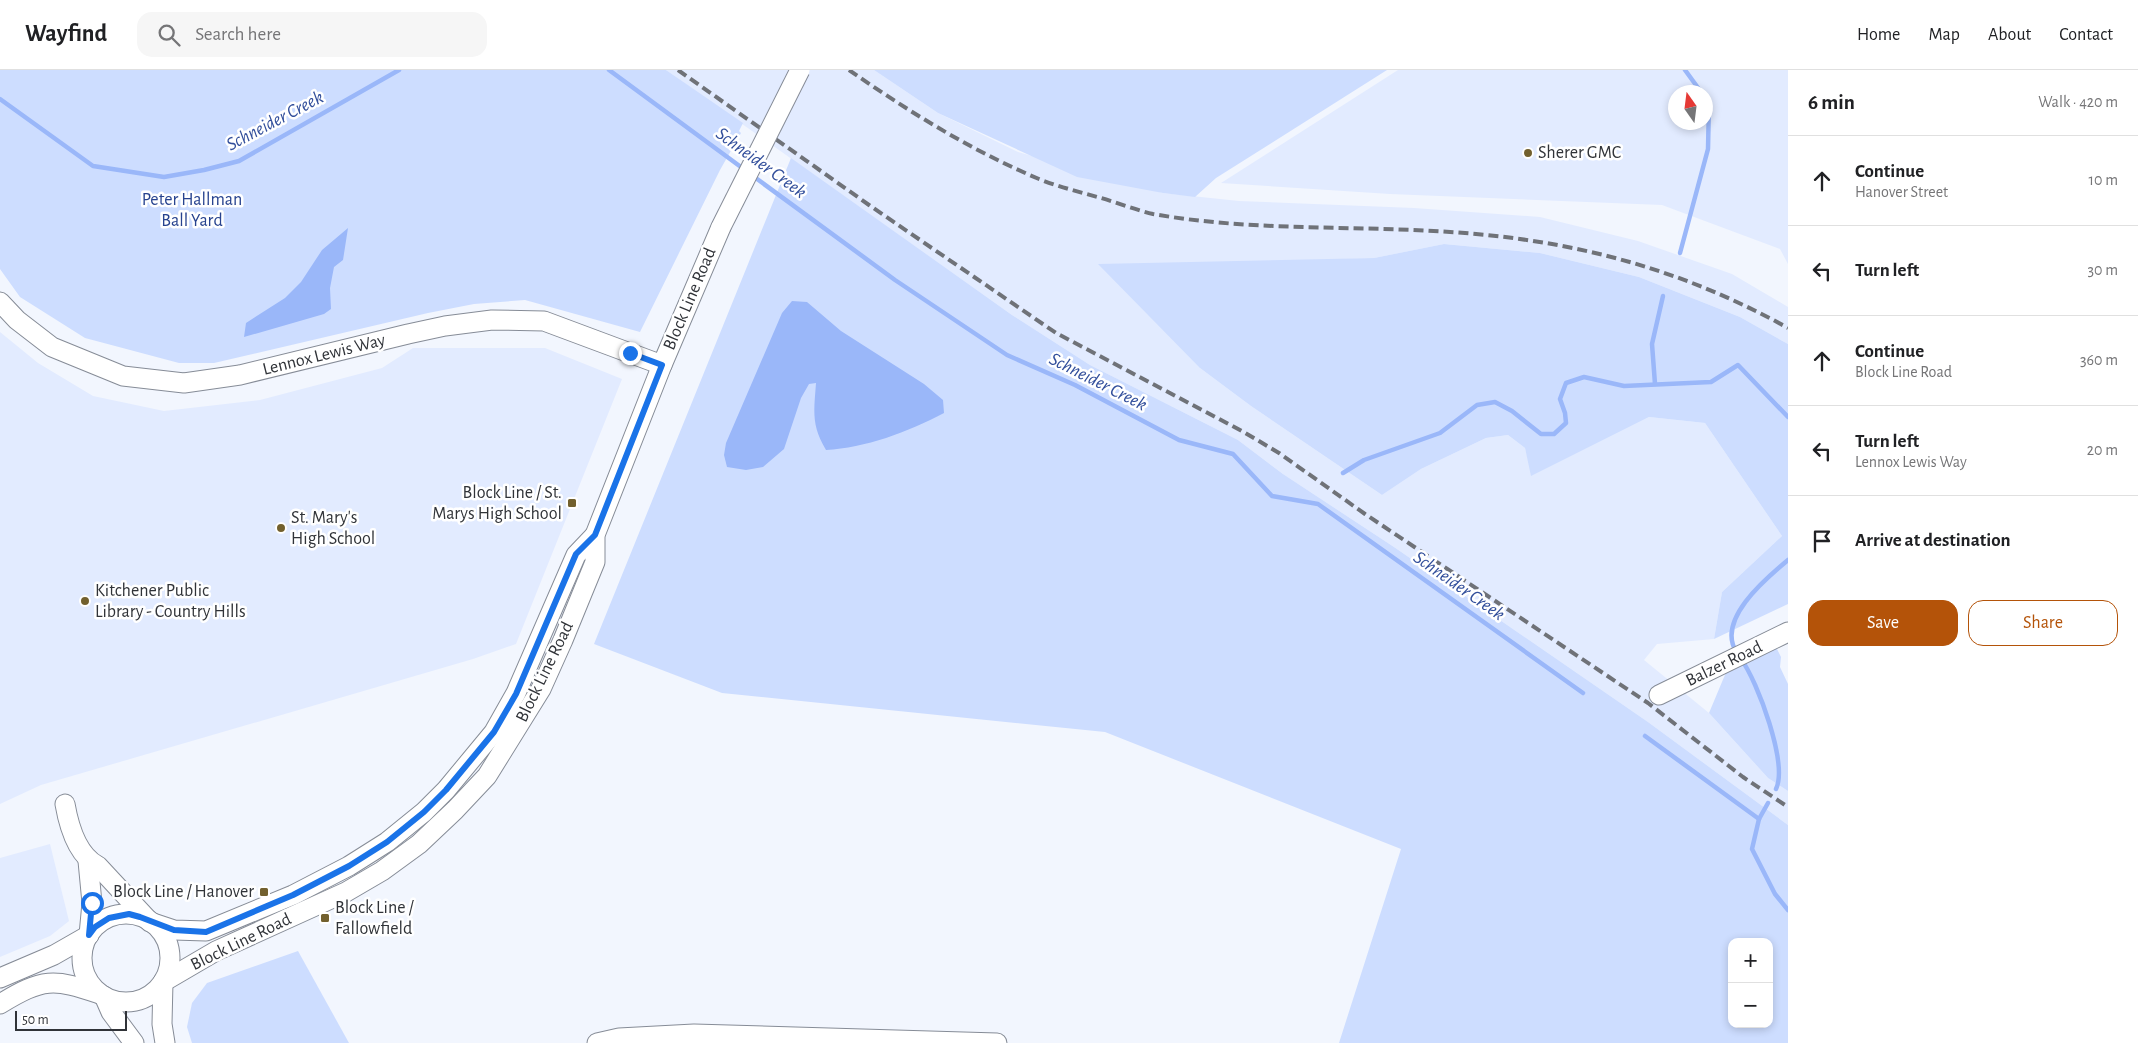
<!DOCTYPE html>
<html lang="en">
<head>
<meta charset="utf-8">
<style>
	:root { --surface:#fff; --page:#f6f6f6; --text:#202124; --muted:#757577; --line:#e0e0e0; --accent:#b45309 }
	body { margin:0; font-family:"Alegreya Sans",sans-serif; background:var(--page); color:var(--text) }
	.controls { position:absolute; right:15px; bottom:15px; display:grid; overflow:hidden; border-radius:10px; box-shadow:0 2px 8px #0003 }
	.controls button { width:45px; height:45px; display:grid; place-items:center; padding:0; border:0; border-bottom:1px solid var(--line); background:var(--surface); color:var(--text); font:25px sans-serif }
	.compass { position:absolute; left:1668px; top:15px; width:45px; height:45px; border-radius:50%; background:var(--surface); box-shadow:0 2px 8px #0003; rotate:346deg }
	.scale { position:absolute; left:15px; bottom:12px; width:112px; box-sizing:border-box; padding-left:5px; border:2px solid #303338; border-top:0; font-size:14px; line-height:18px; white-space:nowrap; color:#303338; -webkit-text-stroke:4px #fff; paint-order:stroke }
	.stop { position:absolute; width:15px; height:15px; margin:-11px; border:4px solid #1a73e8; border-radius:50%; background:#fff }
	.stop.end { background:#1a73e8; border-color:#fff; box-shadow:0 1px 5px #0008 }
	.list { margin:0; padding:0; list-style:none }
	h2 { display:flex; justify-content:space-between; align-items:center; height:65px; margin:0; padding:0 20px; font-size:21px }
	h2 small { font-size:16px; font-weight:400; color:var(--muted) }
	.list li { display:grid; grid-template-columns:32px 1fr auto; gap:15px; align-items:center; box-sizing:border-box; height:90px; padding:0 20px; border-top:1px solid var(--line) }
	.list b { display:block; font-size:19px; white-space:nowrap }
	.list p { margin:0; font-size:16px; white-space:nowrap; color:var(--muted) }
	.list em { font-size:16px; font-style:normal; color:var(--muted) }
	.actions { display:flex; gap:10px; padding:15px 20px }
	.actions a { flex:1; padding:11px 0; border:1px solid var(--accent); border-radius:15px; text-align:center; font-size:18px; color:var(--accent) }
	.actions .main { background:var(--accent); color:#fff }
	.icon { flex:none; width:28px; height:28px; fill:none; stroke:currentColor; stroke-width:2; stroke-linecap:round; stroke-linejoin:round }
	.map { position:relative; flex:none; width:1788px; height:973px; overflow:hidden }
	header { display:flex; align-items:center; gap:30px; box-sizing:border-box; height:70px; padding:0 25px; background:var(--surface); border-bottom:1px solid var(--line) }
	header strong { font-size:24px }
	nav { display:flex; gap:28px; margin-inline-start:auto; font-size:18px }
	.search { width:350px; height:45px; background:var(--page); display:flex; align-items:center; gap:12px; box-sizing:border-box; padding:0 18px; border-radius:15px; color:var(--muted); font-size:19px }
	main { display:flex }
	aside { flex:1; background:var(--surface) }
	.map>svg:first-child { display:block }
</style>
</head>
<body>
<header>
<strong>Wayfind</strong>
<div class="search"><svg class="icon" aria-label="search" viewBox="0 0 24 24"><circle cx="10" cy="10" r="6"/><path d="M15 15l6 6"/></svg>Search here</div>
<nav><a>Home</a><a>Map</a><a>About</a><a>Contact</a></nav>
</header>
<main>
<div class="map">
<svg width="1788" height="973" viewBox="0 0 1788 973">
	<rect width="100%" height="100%" fill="#f2f6fe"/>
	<g fill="#e2ebff" fill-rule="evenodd">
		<polygon points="666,0 874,0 938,43 1018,82 1163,123 1239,131 1414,138 1540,147 1638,171 1732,204 1788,237 1788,274 1740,247 1639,207 1540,183 1444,174 1374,188 1224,193 1200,298 1251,336 1382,425 1421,399 1486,368 1508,365 1525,378 1532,405 1649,347 1705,353 1782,466 1722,522 1714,569 1657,574 1644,590 1709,643 1768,708 1788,721 1788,755 1648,652 1394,477 1283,404 1238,370 1090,295 1012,245"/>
		<path d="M1398 0H1788V194L1780 179 1662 135 1390 124 1221 113ZM1676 22H1706V52H1676Z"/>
		<polygon points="0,262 38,293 93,326 164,341 260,330 382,298 413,278 545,278 622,309 516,574 473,589 41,715 0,734"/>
		<polygon points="50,774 69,851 50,866 0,887 0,788"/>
	</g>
	<g fill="#cdddff" fill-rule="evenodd">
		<polygon points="0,0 666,0 743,53 739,61 741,63 720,100 640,262 525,230 474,234 428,243 214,293 179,293 85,268 20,227 0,199"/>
		<polygon points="874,0 1387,0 1216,108 1195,127 1163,123 1077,107 938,43"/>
		<path d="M791 88 1012 245 1090 295 1238 370 1283 404 1394 477 1648 652 1788 755V973H1339L1401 779 1105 662 722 623 594 574ZM1732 872H1769V954H1732Z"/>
		<polygon points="1444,174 1540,183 1639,207 1740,247 1788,274 1788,534 1714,569 1722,522 1782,466 1705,353 1649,347 1531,406 1525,378 1508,365 1486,368 1421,399 1382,425 1251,336 1200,298 1098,194 1374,188"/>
		<polygon points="1774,573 1781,587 1780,597 1788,614 1788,721 1768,708 1709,643 1727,600"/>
		<polygon points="298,881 349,973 192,973 187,957 192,933 207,913"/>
	</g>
	<g fill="#9ab7f9">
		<polygon points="348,158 343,190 334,197 330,218 331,239 324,244 244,267 246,253 285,228 301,212 322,180"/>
		<path d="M792 231 807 232 841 261 924 314 943 330 944 343C908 362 865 378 826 380 811 355 814 341 816 313L809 314 801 328 784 379 763 397 746 400 727 397 724 385 726 373 782 243Z"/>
	</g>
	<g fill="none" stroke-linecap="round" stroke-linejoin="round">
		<g stroke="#9ab7f9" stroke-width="4.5">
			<polyline points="609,0 745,100"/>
			<polyline points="1685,0 1701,22"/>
			<polyline points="0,29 93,96 164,107 204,100 239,91 399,0"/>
			<polyline points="753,106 895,210 1007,285 1075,315 1179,370 1233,384 1272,426 1318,434 1583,623"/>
			<polyline points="1680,183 1708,79 1709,34 1706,29"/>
			<polyline points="1655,314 1652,274 1663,226"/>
			<polyline points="1343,403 1364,390 1440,363 1477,335 1495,332 1512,341 1541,364 1554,364 1566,353 1565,343 1560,329 1566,313 1584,307 1624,316 1711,312 1738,295 1788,347"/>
			<path d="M1737 583C1715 551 1765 509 1788 490"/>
			<path d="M1741 589C1758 612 1788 694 1776 719"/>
			<polyline points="1645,666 1759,749"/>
			<polyline points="1768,733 1759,749 1752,779 1775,824 1788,840"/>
		</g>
		<defs>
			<g id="minor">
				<polyline points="0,232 17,250 52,277 123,306 184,313 240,305 408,264 445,256 492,250 544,251 662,295"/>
				<polyline points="1659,625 1788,562"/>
				<path d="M65 734C69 757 77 785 98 796L150 852 174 860 206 861 293 825 349 796 387 772 424 742 446 720 494 662 516 623 576 485 595 465"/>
				<polyline points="88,791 92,833 89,865"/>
				<circle cx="126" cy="888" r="44"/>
				<polyline points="0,908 54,885 89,865"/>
				<polyline points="163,912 216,881 346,822 382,801 419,774 455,740 487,706 541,619 563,570 595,492 595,465 662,295 721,157"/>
				<polyline points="163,912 162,954 165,973"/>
				<polyline points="104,926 111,942 134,973"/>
				<path d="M0 934C43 908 53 908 100 924"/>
				<polyline points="597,973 619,968 694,964 997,973"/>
			</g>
		</defs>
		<use href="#minor" stroke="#868c97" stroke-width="21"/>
		<use href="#minor" stroke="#fff" stroke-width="19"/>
		<g stroke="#6f7278" stroke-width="4" stroke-dasharray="10 5" stroke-linecap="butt">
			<polyline points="678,0 869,135 1056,263 1242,361 1279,383 1365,444 1648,633 1743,707 1788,737"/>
			<path d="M849 0C908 41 972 81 1039 109 1059 117 1080 122 1101 128 1118 133 1136 140 1153 144 1260 163 1368 154 1476 164 1588 174 1689 203 1788 258"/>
		</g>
		<defs>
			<polyline id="minor-bridge" points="721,157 800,0"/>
		</defs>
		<use href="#minor-bridge" stroke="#868c97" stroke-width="21" stroke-linecap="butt"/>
		<use href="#minor-bridge" stroke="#fff" stroke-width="19"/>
	</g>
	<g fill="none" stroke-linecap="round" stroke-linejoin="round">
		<polyline stroke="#1a73e8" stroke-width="6" points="92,833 89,865 95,857 109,848 129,844 140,847 174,860 206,862 293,825 349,796 387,772 424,742 446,720 494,662 516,624 576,484 595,465 662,295 630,283"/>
	</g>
	<g fill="#72602e" stroke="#fff" stroke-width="2">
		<circle cx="1528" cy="83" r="5"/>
		<rect x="567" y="428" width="10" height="10" rx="2.5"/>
		<circle cx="281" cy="458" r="5"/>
		<circle cx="85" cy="531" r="5"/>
		<rect x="259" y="817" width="10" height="10" rx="2.5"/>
		<rect x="320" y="843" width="10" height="10" rx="2.5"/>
	</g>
	<g text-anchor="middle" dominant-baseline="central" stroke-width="5" stroke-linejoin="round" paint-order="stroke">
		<g font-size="18" fill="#303338" stroke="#fff" text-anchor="start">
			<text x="1538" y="83">Sherer GMC</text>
			<text x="562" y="423" text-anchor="end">Block Line / St.<tspan x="562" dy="21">Marys High School</tspan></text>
			<text x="291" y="448">St. Mary's<tspan x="291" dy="21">High School</tspan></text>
			<text x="95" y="521">Kitchener Public<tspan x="95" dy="21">Library - Country Hills</tspan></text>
			<text x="254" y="822" text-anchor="end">Block Line / Hanover</text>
			<text x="335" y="838">Block Line /<tspan x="335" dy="21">Fallowfield</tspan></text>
		</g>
		<g font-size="18" fill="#27438f" stroke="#fff">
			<text x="192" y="130">Peter Hallman<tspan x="192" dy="21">Ball Yard</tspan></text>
		</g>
		<g font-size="18" fill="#303338" stroke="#fff">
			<text transform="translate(690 229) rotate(-67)">Block Line Road</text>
			<text transform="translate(324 285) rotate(-14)">Lennox Lewis Way</text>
			<text transform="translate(1724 594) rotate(-26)">Balzer Road</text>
			<text transform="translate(545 602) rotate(-64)">Block Line Road</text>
			<text transform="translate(241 872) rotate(-26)">Block Line Road</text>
		</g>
		<g font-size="19" font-style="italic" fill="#314e9b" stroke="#fff">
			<text transform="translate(275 51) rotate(-28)">Schneider Creek</text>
			<text transform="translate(761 93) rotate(36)">Schneider Creek</text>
			<text transform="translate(1098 312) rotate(27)">Schneider Creek</text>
			<text transform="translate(1459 516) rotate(35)">Schneider Creek</text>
		</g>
	</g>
</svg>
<div class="controls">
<button>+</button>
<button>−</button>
</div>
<svg class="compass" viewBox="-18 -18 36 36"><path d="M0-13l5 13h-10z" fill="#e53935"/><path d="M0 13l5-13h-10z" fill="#757577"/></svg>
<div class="scale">50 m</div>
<div class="stop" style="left:92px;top:833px"></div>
<div class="stop end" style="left:630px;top:283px"></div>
</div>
<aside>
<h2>6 min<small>Walk · 420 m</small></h2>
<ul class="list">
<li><svg class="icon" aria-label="ahead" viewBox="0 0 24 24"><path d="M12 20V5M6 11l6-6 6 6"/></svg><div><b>Continue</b><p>Hanover Street</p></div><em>10 m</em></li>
<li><svg class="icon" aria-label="left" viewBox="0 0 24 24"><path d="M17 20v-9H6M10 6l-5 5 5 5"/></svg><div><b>Turn left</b></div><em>30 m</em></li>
<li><svg class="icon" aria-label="ahead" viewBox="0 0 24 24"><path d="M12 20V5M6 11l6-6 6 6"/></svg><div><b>Continue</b><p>Block Line Road</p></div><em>360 m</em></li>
<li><svg class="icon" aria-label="left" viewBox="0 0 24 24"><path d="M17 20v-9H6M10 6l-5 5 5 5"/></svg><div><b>Turn left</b><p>Lennox Lewis Way</p></div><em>20 m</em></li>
<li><svg class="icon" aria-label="arrive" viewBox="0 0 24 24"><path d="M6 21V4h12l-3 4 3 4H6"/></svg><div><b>Arrive at destination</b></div></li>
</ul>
<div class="actions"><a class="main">Save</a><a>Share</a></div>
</aside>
</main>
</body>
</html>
